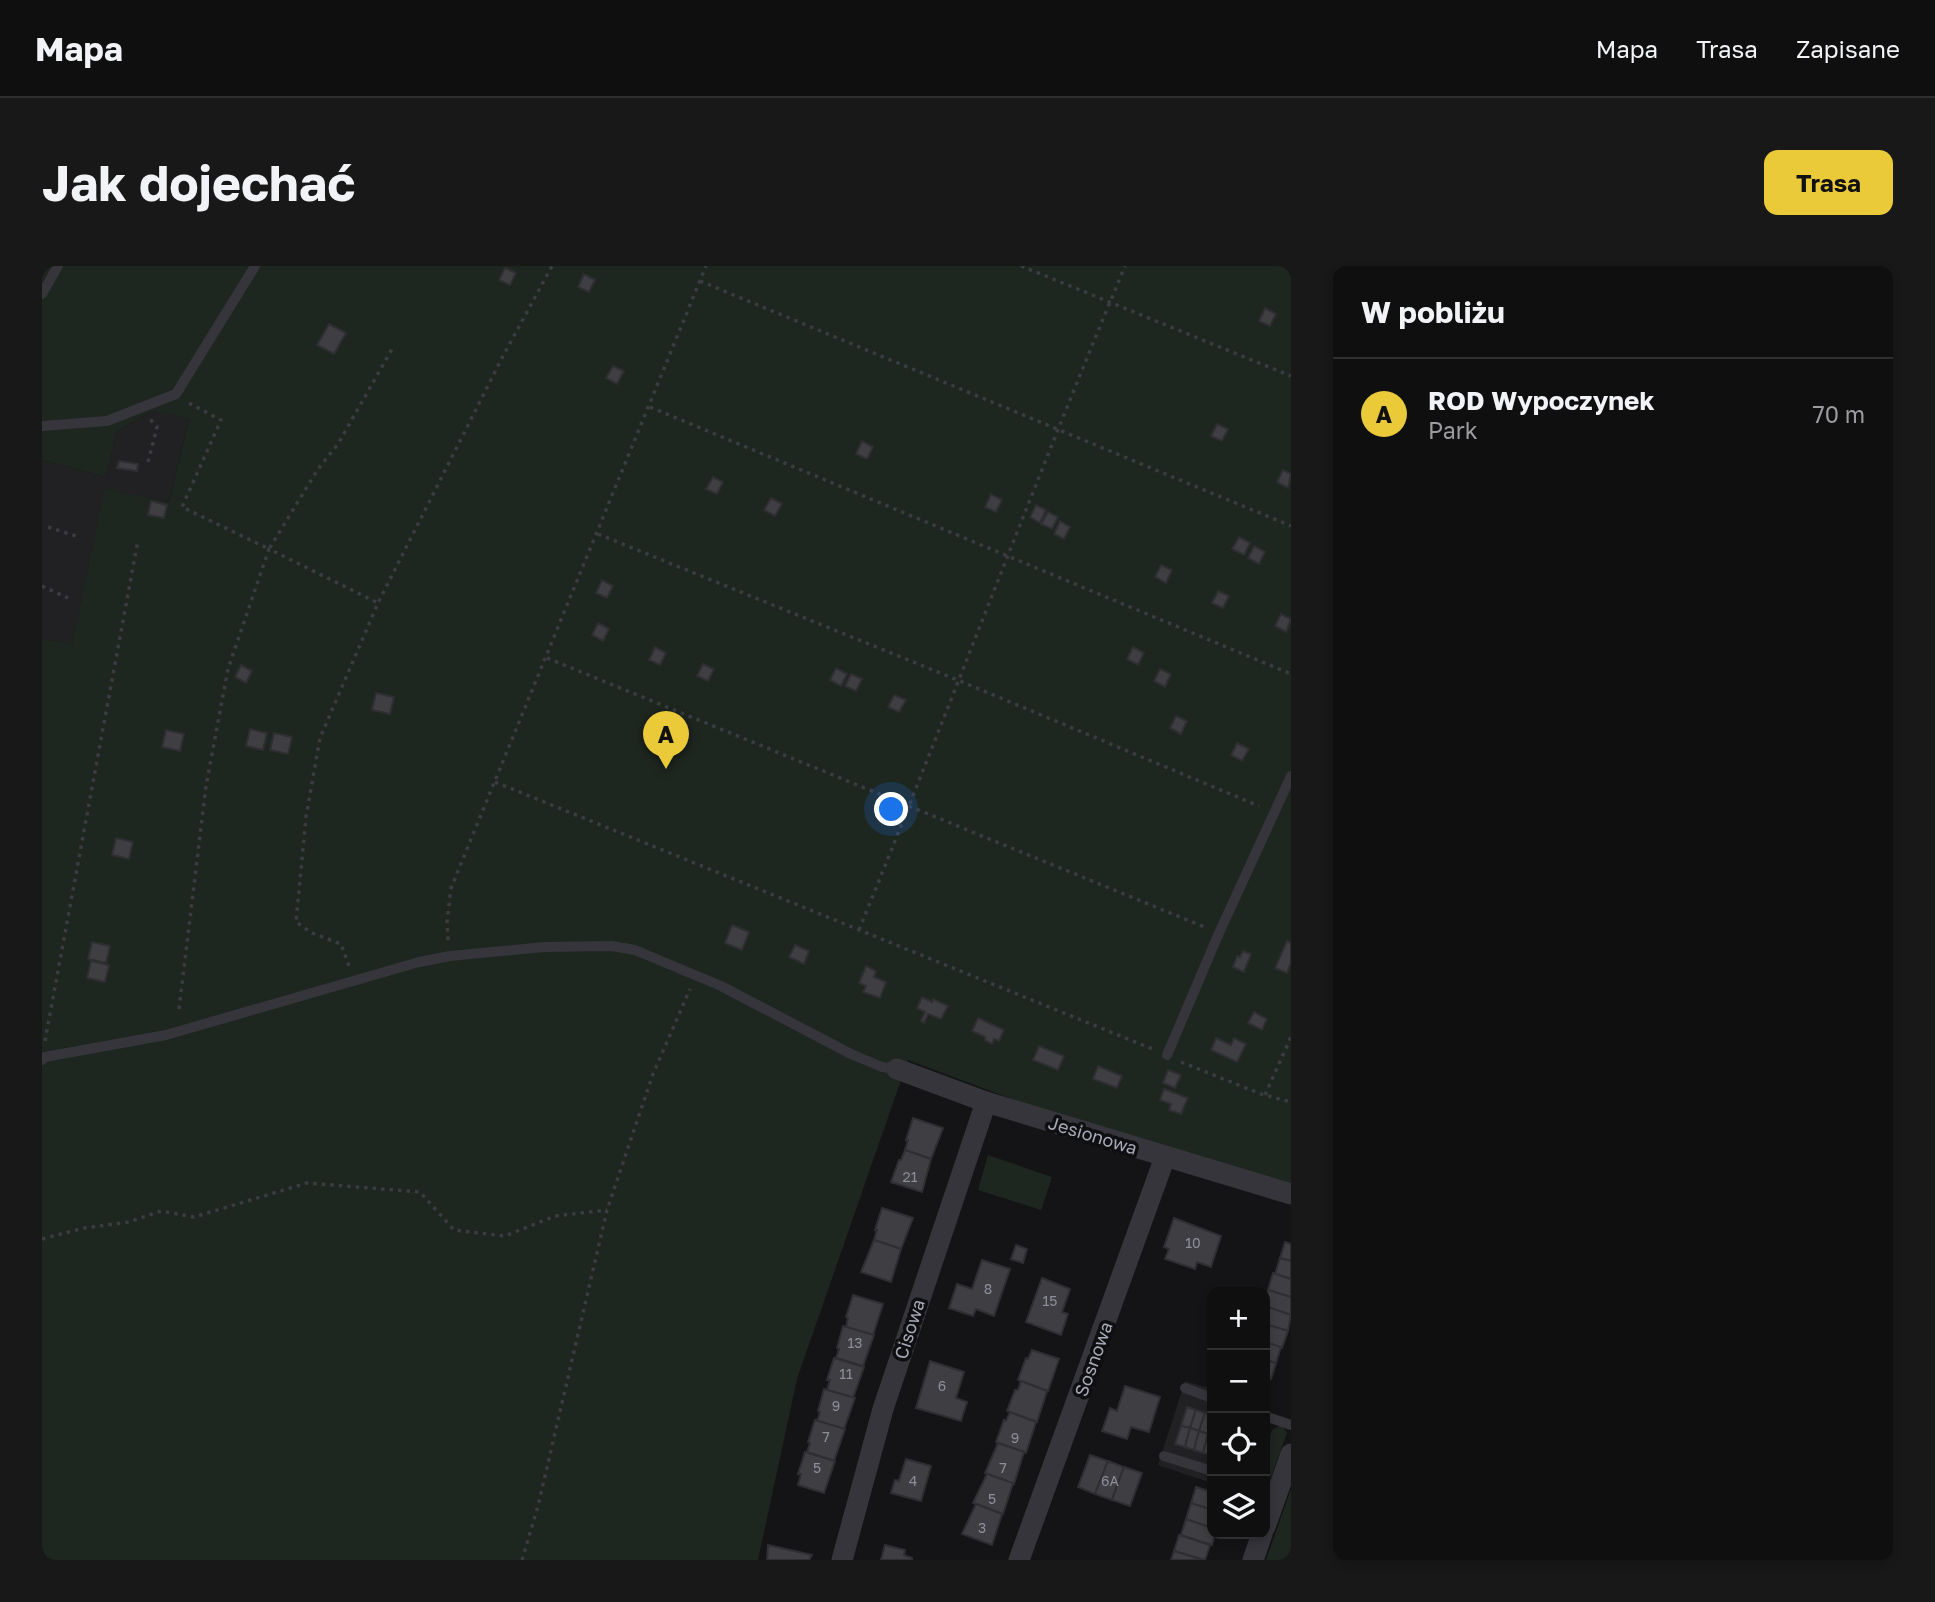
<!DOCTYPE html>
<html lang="pl">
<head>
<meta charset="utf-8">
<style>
	:root { --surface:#0f0f10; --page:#181819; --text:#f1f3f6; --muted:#9b9c9f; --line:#2f2f30; --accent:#eaca38 }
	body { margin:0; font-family:"Golos Text",sans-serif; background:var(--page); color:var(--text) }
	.controls { position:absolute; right:21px; bottom:21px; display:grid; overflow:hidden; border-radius:14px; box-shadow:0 4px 10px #0003 }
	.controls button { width:63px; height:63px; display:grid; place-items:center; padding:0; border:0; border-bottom:2px solid var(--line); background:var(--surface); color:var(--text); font:35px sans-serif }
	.you { position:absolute; left:850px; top:544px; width:24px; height:24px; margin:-18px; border:5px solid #fff; border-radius:50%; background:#1a73e8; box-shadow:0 0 0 10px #1a73e833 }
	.badge { display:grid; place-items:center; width:46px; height:46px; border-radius:50%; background:var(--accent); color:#111; font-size:23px; font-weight:700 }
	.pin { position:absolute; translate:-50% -58px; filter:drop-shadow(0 2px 4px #0008) }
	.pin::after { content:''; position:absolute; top:37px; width:24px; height:21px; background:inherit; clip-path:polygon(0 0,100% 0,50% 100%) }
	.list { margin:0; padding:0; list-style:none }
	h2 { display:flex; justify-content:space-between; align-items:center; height:91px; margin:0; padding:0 28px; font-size:30px }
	h2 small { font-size:23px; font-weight:400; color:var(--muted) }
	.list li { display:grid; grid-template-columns:46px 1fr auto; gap:21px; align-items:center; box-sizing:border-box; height:112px; padding:0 28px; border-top:2px solid var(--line) }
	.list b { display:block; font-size:26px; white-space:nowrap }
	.list p { margin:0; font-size:23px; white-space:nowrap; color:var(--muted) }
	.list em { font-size:23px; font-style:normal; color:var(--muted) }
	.icon { flex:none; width:38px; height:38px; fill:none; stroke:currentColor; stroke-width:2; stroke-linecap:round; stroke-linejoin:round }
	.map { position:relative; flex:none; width:1249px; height:1294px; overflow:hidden; border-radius:14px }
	header { display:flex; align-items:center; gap:42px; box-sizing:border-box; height:98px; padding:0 35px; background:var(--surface); border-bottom:2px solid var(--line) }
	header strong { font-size:33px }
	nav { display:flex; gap:38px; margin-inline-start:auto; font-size:24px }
	.intro { display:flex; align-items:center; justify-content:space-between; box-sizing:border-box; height:168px; padding:0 42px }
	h1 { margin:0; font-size:49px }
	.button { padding:18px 32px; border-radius:14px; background:var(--accent); color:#111; font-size:24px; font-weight:700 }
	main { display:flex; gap:42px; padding:0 42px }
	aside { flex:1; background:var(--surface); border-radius:14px; box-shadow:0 4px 10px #0003 }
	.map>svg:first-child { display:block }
</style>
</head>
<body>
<header>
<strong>Mapa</strong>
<nav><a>Mapa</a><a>Trasa</a><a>Zapisane</a></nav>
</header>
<div class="intro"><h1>Jak dojechać</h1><a class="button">Trasa</a></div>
<main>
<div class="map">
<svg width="1249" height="1294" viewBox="0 0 1249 1294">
	<rect width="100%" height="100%" fill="#141416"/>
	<g fill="#212023">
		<polygon points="111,145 147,152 127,236 62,224 30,379 0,373 0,194 64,211 75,165"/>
		<polygon points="1143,1115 1170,1123 1170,1217 1116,1199"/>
	</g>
	<g fill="#1e2620">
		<polygon points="0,0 1249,0 1249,918 1013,849 866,794 755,1113 716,1294 0,1294 0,373 30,378 62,223 127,236 147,153 111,145 75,165 64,211 0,194"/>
		<polygon points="946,889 1010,911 999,944 936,924"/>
		<polygon points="1237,1160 1242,1162 1245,1167 1229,1211 1223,1213 1223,1186 1230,1164"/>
		<polygon points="1249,1223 1249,1294 1224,1294"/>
	</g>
	<g fill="#3f3e43" stroke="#2f2e32" stroke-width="2">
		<polygon points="463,2 474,7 468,19 457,14"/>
		<polygon points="542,8 553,14 547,26 536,21"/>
		<polygon points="1223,42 1234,48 1228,60 1217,55"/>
		<polygon points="287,58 304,67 292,88 275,79"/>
		<polygon points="571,100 582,105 575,118 564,112"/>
		<polygon points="1175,158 1186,163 1180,175 1169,170"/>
		<polygon points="820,175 831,181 825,193 814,188"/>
		<polygon points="77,195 96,198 95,205 75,202"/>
		<polygon points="1241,204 1249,208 1246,222 1235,216"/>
		<polygon points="671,211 681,216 675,228 664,223"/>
		<polygon points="949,228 960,234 954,246 943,241"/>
		<polygon points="729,232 740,238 733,250 722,244"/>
		<polygon points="109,235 125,239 122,252 106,249"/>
		<polygon points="994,239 1004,244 998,257 988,251"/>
		<polygon points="1006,246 1016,251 1010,263 999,258"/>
		<polygon points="1018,255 1028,261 1022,273 1012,268"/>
		<polygon points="1197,271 1208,277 1202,289 1190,283"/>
		<polygon points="1212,280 1223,286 1217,298 1206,292"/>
		<polygon points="1119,299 1130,304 1124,317 1113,311"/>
		<polygon points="560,314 571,320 565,332 554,327"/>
		<polygon points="1176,325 1187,330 1181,342 1170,337"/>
		<polygon points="1239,348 1249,353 1244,366 1233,360"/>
		<polygon points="556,357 567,363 561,375 550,369"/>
		<polygon points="613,381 624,387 618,399 607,394"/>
		<polygon points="1091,381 1102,387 1096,399 1085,393"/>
		<polygon points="661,398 672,403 666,415 655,410"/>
		<polygon points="199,399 210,405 204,417 193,411"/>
		<polygon points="794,402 805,408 799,420 788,414"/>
		<polygon points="1118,403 1129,408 1123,421 1112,415"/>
		<polygon points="809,408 820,413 814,425 803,420"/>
		<polygon points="334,427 352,431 348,448 330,444"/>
		<polygon points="852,429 864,434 857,446 846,441"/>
		<polygon points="1134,450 1145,455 1139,468 1128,462"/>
		<polygon points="208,463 225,467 221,484 204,480"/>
		<polygon points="124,464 142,468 138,485 120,481"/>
		<polygon points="232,467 250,471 246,488 228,484"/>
		<polygon points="1195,477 1207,483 1200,495 1189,489"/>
		<polygon points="74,572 91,576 87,593 70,589"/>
		<polygon points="690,659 707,666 700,684 683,677"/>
		<polygon points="1245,675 1249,677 1249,696 1245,707 1233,702"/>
		<polygon points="50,676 68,680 64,697 46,693"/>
		<polygon points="753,679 767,685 762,698 747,691"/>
		<polygon points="1201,685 1209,688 1202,706 1191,701 1195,690 1198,691"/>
		<polygon points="49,695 67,699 63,716 45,712"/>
		<polygon points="824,700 834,705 832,711 844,716 838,732 821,726 824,720 817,717"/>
		<polygon points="880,731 890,736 891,733 906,740 899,753 886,748 882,757 879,755 883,746 875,742"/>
		<polygon points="1212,746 1225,753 1220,764 1206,757"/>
		<polygon points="936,752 962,764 957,775 952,773 950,778 943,774 943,771 930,765"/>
		<polygon points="1174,772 1189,779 1192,772 1204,778 1195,796 1169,784"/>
		<polygon points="997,780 1022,790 1016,804 991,794"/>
		<polygon points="1056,800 1080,810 1075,822 1051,813"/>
		<polygon points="1126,804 1139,809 1133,822 1121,817"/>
		<polygon points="1122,823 1146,832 1139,848 1127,844 1129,838 1118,834"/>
		<polygon points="871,852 901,862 889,893 863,884 866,874 864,874"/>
		<polygon points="863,884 889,893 880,926 849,916 857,894 859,894"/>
		<polygon points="840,942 871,952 859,983 832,974 835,964 833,964"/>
		<polygon points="1132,952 1179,970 1169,1001 1155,996 1153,1003 1123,993 1127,983 1122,981"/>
		<polygon points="832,974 859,983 849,1016 819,1006"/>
		<polygon points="1243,976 1249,978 1249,995 1238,992"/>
		<polygon points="974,979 985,983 981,997 969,993"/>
		<polygon points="1238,992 1249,995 1249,1013 1233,1008"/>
		<polygon points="940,994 968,1003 952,1050 934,1043 931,1050 907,1042 915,1018 930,1023"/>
		<polygon points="1231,1007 1249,1013 1249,1031 1226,1024"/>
		<polygon points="1000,1012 1028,1023 1020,1046 1026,1048 1019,1069 984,1056"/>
		<polygon points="1226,1024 1249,1031 1249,1049 1223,1040"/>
		<polygon points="811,1029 841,1038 831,1069 804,1061 806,1052 804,1051"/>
		<polygon points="1223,1040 1249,1049 1246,1065 1223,1058"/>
		<polygon points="1223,1058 1246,1065 1240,1082 1223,1076"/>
		<polygon points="801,1060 832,1069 821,1100 794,1092 797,1083 795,1082"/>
		<polygon points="1223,1076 1239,1081 1234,1097 1223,1094"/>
		<polygon points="990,1084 1017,1093 1006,1125 976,1114 984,1092 986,1093"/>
		<polygon points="792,1092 822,1101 811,1132 785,1124 788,1114 785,1114"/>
		<polygon points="1223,1094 1234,1097 1229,1113 1223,1111"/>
		<polygon points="888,1095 922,1106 914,1132 925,1136 919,1155 874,1142"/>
		<polygon points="979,1115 1005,1125 995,1156 965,1145 973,1124 976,1124"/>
		<polygon points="1083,1120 1118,1131 1107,1166 1089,1161 1085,1173 1060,1165 1068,1142 1075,1145"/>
		<polygon points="782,1123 813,1132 802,1163 775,1155 778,1146 776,1145"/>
		<polygon points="1145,1141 1154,1144 1148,1162 1139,1160"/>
		<polygon points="1154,1144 1163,1147 1157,1165 1148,1162"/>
		<polygon points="968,1146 994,1156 984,1187 954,1176 962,1154 964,1155"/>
		<polygon points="1163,1147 1170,1149 1166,1168 1157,1165"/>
		<polygon points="773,1154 803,1163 792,1195 765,1186 768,1177 766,1176"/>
		<polygon points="1139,1160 1148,1162 1143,1181 1133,1178"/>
		<polygon points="1148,1162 1157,1165 1152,1184 1143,1181"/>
		<polygon points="1157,1165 1166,1168 1161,1187 1152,1184"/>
		<polygon points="1166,1168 1170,1169 1169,1189 1161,1187"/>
		<polygon points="956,1177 982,1186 972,1218 943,1207"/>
		<polygon points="763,1186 793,1195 782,1227 756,1219 759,1208 756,1208"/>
		<polygon points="1048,1189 1066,1195 1053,1228 1036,1221"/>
		<polygon points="864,1193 889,1200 879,1235 849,1227 853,1214 857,1215"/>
		<polygon points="1066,1195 1082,1201 1070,1234 1053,1228"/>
		<polygon points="1082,1201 1100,1207 1088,1240 1070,1234"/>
		<polygon points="945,1208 971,1217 961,1248 931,1237"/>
		<polygon points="1154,1221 1170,1226 1170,1244 1149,1237"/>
		<polygon points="1149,1237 1170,1244 1170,1262 1144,1253"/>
		<polygon points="934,1238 960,1248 950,1279 920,1268"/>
		<polygon points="1144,1253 1170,1262 1170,1268 1173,1268 1170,1279 1139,1269"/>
		<polygon points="1137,1269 1168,1279 1163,1294 1132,1285"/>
		<polygon points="726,1279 770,1289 767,1294 725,1294"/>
		<polygon points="843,1279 863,1284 862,1289 870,1292 870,1294 839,1294"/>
		<polygon points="1132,1285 1161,1294 1129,1294"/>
	</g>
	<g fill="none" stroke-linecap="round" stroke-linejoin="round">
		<g stroke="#3b3c42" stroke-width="3.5" stroke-dasharray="3.5 5" stroke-linecap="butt">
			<polyline points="979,0 1249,110"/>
			<polyline points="658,15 1249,260"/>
			<polyline points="147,137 179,154 140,241 227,283 276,203 296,178 350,83"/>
			<polyline points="608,141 1249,408"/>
			<polyline points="106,196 115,161 108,153"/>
			<polyline points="6,261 37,271"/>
			<polyline points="556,268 918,415 1217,540"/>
			<polyline points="0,320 26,332"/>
			<polyline points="505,392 1165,662"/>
			<polyline points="453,516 1113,784"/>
			<path d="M817 664C907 443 991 220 1083 0"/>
			<polyline points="406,674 405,656 409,622 664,0"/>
			<polyline points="307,700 299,678 270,667 254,656 264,551 278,472 336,337 461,90 510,0"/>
			<polyline points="137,743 164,520 186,403 227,283 336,337"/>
			<polyline points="3,775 96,274"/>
			<polyline points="1139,796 1219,828 1249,836"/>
			<polyline points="1223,829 1249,771"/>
			<polyline points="0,973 42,962 87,956 119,945 152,951 265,917 378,926 412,964 463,970 513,950 565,944"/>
			<polyline points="480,1294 496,1240 565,944 611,808 648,723"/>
		</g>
		<g stroke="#35353b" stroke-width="10">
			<polyline points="0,28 16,0"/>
			<polyline points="0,160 65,155 134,128 213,0"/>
			<polyline points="1125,789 1177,667 1249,510"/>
			<polyline points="0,794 3,791 124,769 377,696 408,690 503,681 570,680 593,684 679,720 809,788 840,801 855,803"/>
			<polyline points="1143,1122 1170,1132"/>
			<polyline points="1223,1150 1249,1159"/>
			<polyline points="1122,1190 1170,1205"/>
		</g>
		<g stroke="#35353b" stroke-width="21">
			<polyline points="855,803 944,836 1249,928"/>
			<polyline points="1223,1261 1249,1188"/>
			<polyline points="800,1294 841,1143 944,836"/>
			<polyline points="977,1294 1123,891"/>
			<polyline points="1211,1294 1220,1268"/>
		</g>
	</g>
	<g text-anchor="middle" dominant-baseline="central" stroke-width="7" stroke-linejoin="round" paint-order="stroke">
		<g font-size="14" fill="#8c8e99">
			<text x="868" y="910">21</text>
			<text x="1151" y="976">10</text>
			<text x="946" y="1022">8</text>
			<text x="1008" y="1034">15</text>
			<text x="813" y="1076">13</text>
			<text x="804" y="1107">11</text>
			<text x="900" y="1119">6</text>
			<text x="794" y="1139">9</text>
			<text x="784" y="1170">7</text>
			<text x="973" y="1171">9</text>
			<text x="775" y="1201">5</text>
			<text x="961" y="1201">7</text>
			<text x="871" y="1214">4</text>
			<text x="1068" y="1214">6A</text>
			<text x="950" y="1232">5</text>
			<text x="940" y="1261">3</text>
		</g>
		<g font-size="18" fill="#a6a9b6" stroke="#0f0f11">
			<text transform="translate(1051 869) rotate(17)">Jesionowa</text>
			<text transform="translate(867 1063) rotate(-72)">Cisowa</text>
			<text transform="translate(1051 1093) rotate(-70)">Sosnowa</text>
		</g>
	</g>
</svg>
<div class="controls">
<button>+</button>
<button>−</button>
<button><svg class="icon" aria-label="locate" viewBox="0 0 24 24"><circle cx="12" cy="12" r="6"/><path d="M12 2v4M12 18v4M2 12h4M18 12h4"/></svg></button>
<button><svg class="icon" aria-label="layers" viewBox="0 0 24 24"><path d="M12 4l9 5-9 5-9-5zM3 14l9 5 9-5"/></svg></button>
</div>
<div class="you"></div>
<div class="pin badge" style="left:624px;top:503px">A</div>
</div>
<aside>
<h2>W pobliżu<small></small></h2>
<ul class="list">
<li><span class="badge">A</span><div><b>ROD Wypoczynek</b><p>Park</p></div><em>70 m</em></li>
</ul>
</aside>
</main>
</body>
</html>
